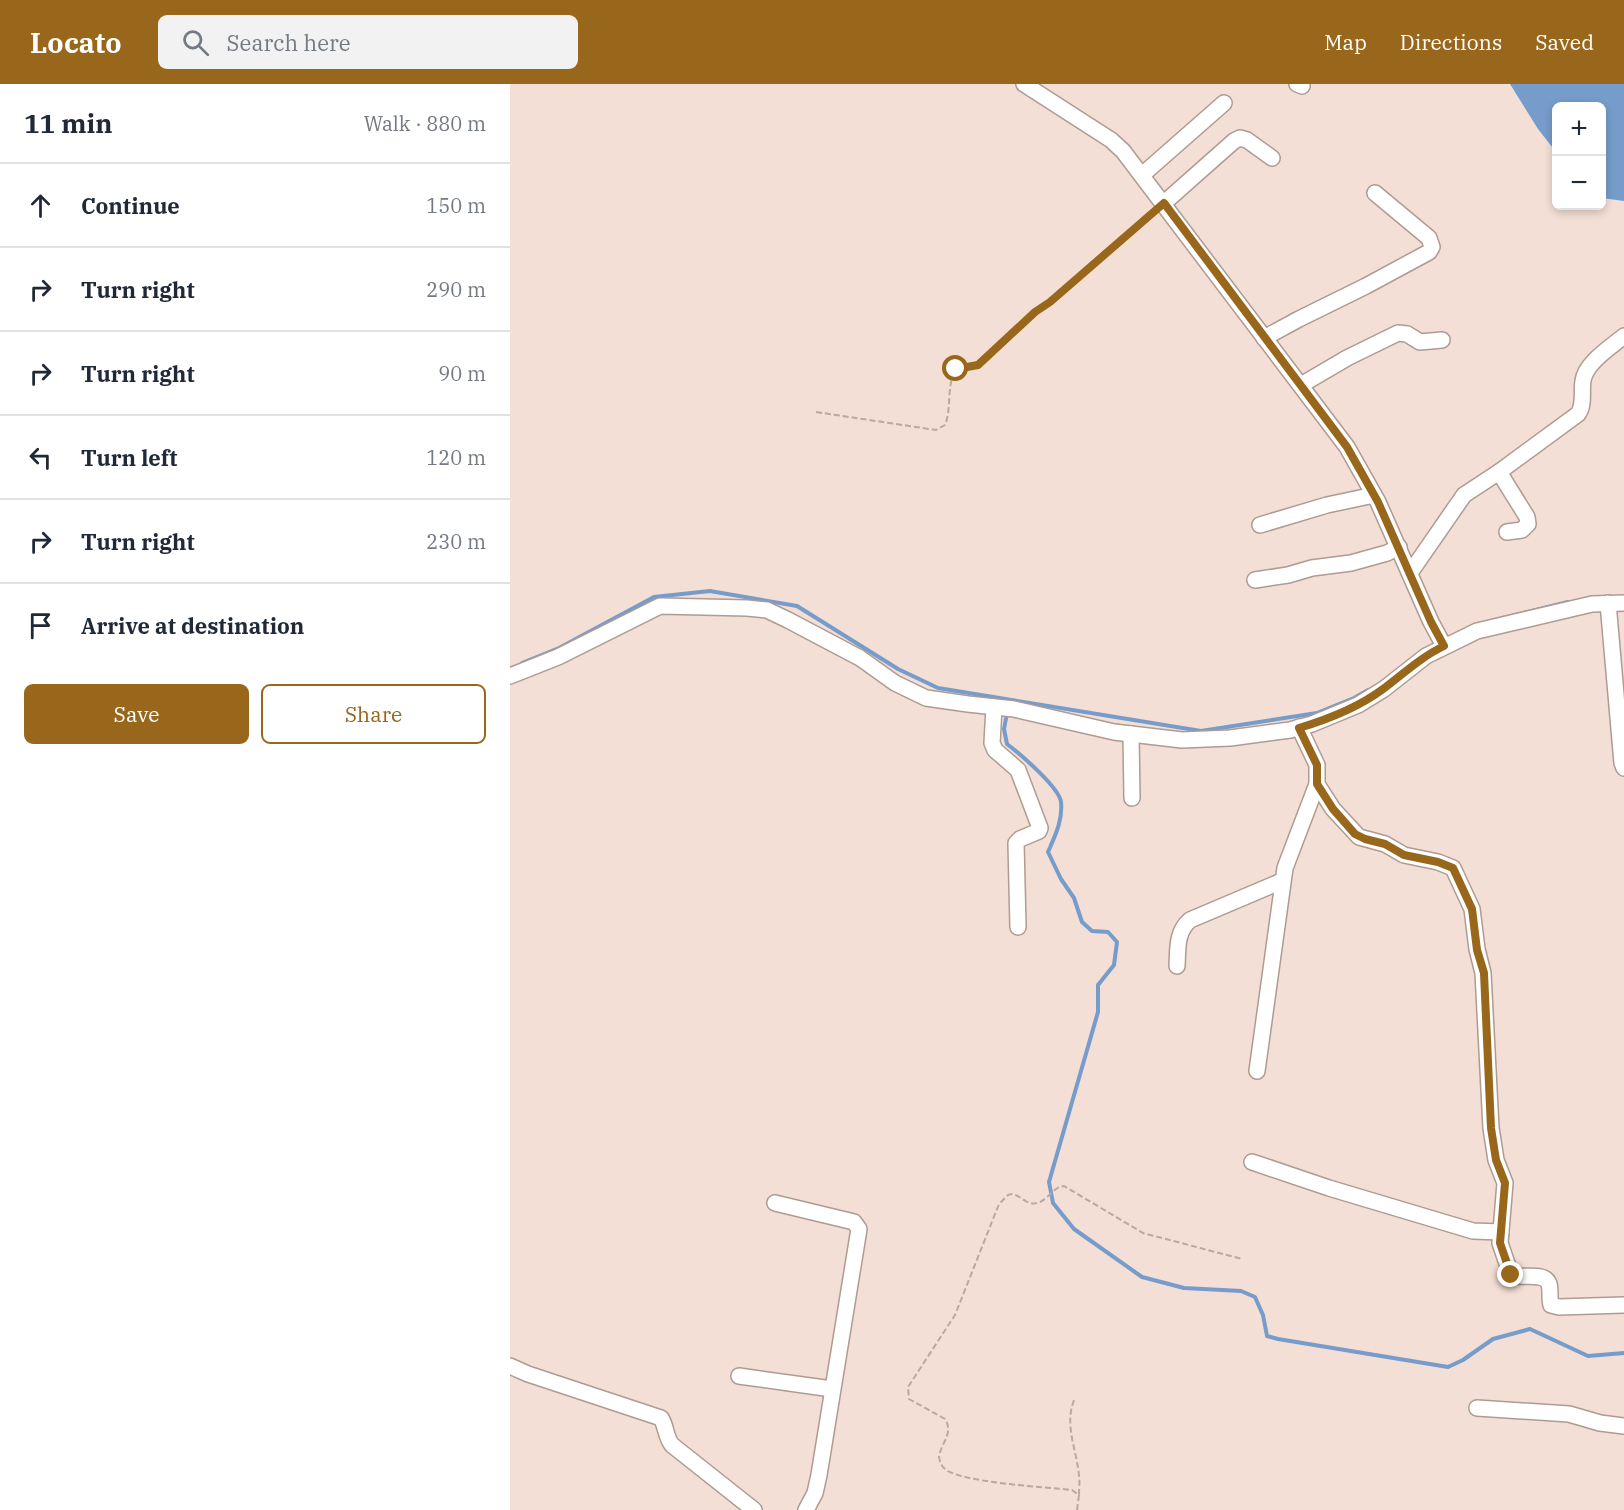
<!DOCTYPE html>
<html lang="en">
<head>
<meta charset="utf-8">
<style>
	:root { --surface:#fff; --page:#f2f2f3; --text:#1f2937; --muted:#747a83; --line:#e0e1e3; --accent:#99671b }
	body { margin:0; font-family:"IBM Plex Serif",serif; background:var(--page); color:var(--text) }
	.controls { position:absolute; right:18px; top:18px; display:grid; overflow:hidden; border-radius:9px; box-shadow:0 3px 9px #0003 }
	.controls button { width:54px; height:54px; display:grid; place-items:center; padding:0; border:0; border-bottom:2px solid var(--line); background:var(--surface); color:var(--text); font:30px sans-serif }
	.stop { position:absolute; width:18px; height:18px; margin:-14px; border:4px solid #99671b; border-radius:50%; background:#fff }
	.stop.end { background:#99671b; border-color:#fff; box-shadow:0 2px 6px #0008 }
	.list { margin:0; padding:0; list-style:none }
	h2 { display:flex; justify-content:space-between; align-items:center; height:78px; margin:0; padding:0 24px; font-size:26px }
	h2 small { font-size:20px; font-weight:400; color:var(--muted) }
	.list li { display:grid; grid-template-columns:39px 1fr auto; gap:18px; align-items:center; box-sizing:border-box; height:84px; padding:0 24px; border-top:2px solid var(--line) }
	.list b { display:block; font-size:22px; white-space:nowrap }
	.list em { font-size:20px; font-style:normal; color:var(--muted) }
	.actions { display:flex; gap:12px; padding:18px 24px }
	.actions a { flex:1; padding:14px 0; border:2px solid var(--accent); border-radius:9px; text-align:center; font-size:21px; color:var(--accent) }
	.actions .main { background:var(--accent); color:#fff }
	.icon { flex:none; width:33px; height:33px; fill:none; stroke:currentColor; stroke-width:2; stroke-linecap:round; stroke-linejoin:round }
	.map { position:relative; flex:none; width:1114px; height:1426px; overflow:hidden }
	header { display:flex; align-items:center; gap:36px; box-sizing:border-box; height:84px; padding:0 30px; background:var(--accent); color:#fff }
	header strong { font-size:28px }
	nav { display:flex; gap:33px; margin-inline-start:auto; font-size:21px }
	.search { width:420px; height:54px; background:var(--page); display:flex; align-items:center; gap:15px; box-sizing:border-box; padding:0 21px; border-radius:9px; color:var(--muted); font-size:22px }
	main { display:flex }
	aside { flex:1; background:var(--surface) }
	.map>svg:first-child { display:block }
</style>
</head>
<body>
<header>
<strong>Locato</strong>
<div class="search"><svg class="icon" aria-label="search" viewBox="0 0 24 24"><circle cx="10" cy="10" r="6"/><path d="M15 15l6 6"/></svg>Search here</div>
<nav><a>Map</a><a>Directions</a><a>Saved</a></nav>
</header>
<main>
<aside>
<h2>11 min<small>Walk · 880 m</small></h2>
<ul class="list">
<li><svg class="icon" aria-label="ahead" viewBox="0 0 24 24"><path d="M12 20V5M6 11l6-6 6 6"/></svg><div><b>Continue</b></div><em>150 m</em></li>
<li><svg class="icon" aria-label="right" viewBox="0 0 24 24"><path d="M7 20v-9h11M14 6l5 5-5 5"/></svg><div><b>Turn right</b></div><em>290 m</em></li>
<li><svg class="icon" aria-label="right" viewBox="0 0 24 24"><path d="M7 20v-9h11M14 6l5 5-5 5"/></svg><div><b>Turn right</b></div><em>90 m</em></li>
<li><svg class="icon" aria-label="left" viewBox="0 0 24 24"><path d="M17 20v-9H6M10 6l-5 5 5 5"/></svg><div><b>Turn left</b></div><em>120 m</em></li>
<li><svg class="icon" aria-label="right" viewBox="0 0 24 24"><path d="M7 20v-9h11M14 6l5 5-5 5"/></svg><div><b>Turn right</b></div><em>230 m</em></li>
<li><svg class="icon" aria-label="arrive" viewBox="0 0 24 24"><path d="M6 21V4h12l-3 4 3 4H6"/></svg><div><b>Arrive at destination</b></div></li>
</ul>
<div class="actions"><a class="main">Save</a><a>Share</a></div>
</aside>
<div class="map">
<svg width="1114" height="1426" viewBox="0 0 1114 1426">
	<rect width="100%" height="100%" fill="#f3dfd5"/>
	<polygon fill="#769ccb" points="1000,0 1114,0 1114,117 1092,114 1092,22 1046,22 1046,68 1028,45"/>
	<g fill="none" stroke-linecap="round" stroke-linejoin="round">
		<g stroke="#769ccb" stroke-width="4">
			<polyline points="981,537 1058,518"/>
			<polyline points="12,579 49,564 144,513 200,507 287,522 388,585 428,604 691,647 807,629 844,614 858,606"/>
			<path d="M497 629 494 645 497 660C510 670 549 703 551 718 553 736 545 752 538 768L551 795 564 814 572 838 582 847 598 848 607 858 604 881 588 901V928L539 1098 543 1119 564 1145 632 1193 674 1204 731 1207 745 1213 753 1231 757 1252 768 1255 938 1283 953 1276 983 1255 1020 1245 1078 1272 1114 1269"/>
		</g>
		<defs>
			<g id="minor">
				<polyline points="514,0 601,56 613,67 837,363 868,418 921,538 934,562"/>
				<polyline points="787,0 792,2"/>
				<polyline points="632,91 714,19"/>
				<polyline points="654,119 724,57 730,54 737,56 762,74"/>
				<polyline points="754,254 789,235 856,202 919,168 922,163 919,154 865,109"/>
				<polyline points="791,301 837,274 888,249 897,250 910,258 932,256"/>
				<polyline points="989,388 1017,433 1018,440 1012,446 997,448"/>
				<polyline points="750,441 817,421 864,411"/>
				<path d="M900 489 954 411 989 388 1068 330C1075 320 1071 308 1073 297 1075 279 1101 263 1114 252"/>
				<polyline points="745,496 778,491 802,484 841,479 877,469 889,463"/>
				<polyline points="1098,519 1112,679 1114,684"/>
				<polyline points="0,592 48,573 150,522 237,524 257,526 278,536 350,574 385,599 416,614 458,620 504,625 604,648 672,656 720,654 780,646 802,640 848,621 874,605 916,572 967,547 1082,520 1114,519"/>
				<polyline points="484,623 482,659 485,666 508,686 530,744 529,747 510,755 506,759 508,843"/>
				<polyline points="621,650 622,714"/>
				<path d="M807 700 823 725 849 753 875 760 894 771 928 778 943 784 962 825 967 865 973 889 981 1044 986 1076 995 1099 990 1159 1001 1191C1012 1195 1035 1187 1039 1200 1041 1207 1039 1214 1041 1221L1049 1223 1114 1221"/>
				<path d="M667 882C668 865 666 848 680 836L772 797"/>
				<polyline points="747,987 775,784 807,700 807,681 789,643"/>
				<polyline points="742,1078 819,1104 963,1147 991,1148"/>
				<polyline points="265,1119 344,1138 349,1145 309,1391 305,1409 296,1426"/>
				<path d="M0 1282 18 1290 151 1334C157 1344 155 1352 162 1361L244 1426"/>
				<polyline points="229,1292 322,1305"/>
				<polyline points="967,1324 1059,1330 1090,1339 1114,1342"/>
			</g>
		</defs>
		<use href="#minor" stroke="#ae9b92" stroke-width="18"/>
		<g stroke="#b9a9a1" stroke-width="2" stroke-dasharray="6 3" stroke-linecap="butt">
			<path d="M306 328 426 346 435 341C442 324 436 301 446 285L468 281 525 228 540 218 643 128"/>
			<path d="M564 1316C554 1342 567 1366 569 1392 570 1398 569 1405 569 1411"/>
			<path d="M567 1426 569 1411 562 1406C537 1403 452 1399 435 1385 431 1382 430 1378 429 1373 431 1359 444 1349 435 1335L399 1315 398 1303 445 1231 489 1120 498 1111 502 1110C509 1111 513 1117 520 1119 535 1123 541 1103 554 1102L633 1149 732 1175"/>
		</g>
		<use href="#minor" stroke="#fff" stroke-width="15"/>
	</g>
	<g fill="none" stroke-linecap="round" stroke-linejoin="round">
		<path stroke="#99671b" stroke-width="8" d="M446 285 468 281 525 228 540 218 654 119 837 363 868 418 921 538 934 562C911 573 893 590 873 605 849 623 819 635 789 644L807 681V700L823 725 845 750 855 755 875 760 894 771 928 778 943 784 962 825 967 866 974 889 981 1044 986 1076 995 1099 990 1159 1001 1191"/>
	</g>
</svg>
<div class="controls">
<button>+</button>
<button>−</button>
</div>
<div class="stop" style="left:446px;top:285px"></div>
<div class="stop end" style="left:1001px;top:1191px"></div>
</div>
</main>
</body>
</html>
